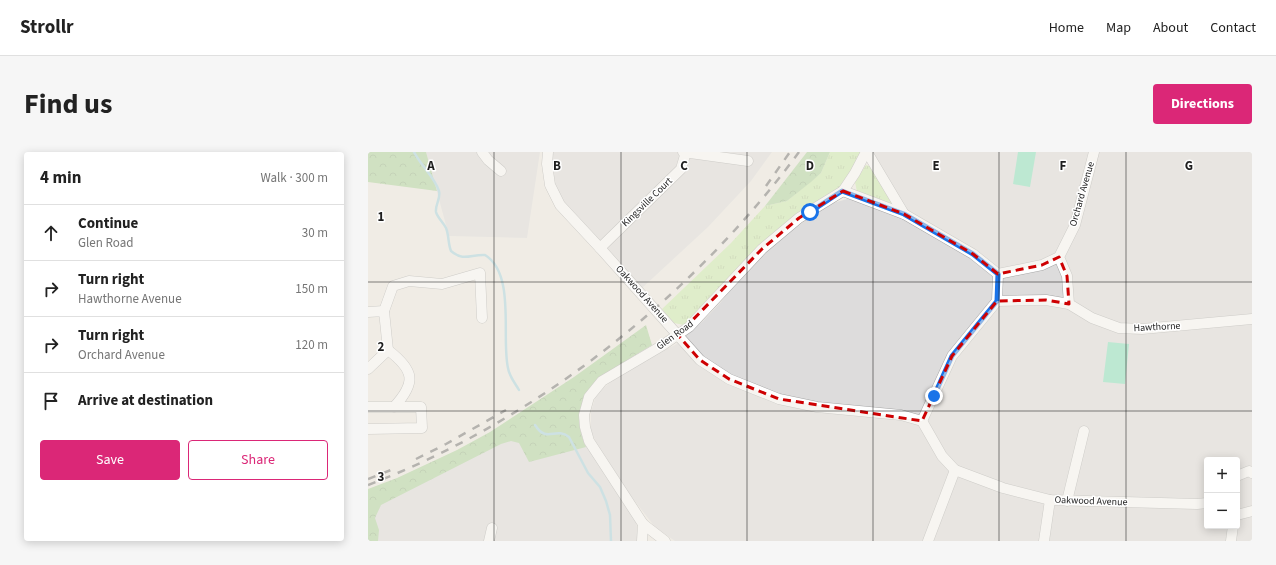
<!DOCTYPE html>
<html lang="en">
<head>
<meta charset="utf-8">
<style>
	:root { --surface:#fff; --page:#f6f6f6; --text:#222; --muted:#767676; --line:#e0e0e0; --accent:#db2777 }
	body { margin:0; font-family:"Source Sans 3",sans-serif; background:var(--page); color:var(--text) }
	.controls { position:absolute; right:12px; bottom:12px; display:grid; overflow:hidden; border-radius:4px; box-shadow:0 2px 10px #0003 }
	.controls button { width:36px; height:36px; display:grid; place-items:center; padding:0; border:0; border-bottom:1px solid var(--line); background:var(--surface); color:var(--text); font:20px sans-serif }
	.stop { position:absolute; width:12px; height:12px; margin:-9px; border:3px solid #1a73e8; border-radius:50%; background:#fff }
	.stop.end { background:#1a73e8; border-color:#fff; box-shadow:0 1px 4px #0008 }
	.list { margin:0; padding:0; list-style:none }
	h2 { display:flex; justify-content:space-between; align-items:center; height:52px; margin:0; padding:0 16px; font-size:17px }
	h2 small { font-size:13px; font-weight:400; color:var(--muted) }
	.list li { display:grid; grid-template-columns:26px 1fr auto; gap:12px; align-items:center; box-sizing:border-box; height:56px; padding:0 16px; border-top:1px solid var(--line) }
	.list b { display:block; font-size:15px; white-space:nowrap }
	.list p { margin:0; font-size:13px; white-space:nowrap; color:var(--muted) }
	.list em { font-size:13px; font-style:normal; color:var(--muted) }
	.actions { display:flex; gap:8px; padding:12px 16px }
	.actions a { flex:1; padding:9px 0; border:1px solid var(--accent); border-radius:4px; text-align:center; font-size:14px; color:var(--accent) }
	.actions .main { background:var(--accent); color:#fff }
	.icon { flex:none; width:22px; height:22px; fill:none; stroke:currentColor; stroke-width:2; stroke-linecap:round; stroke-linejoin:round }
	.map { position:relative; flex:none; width:884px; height:389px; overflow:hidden; border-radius:4px }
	header { display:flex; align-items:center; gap:24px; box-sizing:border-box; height:56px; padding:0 20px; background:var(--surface); border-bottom:1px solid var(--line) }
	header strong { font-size:19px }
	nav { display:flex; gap:22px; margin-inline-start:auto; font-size:14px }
	.intro { display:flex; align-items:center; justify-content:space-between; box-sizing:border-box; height:96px; padding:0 24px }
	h1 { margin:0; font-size:28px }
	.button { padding:10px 18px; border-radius:4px; background:var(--accent); color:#fff; font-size:14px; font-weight:700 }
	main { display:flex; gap:24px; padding:0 24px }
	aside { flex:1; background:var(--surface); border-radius:4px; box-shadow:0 2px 10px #0003 }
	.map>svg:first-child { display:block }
</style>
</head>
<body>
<header>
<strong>Strollr</strong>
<nav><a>Home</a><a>Map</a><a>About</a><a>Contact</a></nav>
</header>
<div class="intro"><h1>Find us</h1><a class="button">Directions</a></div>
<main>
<aside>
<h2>4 min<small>Walk · 300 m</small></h2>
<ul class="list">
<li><svg class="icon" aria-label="ahead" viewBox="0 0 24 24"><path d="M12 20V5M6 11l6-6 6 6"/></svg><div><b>Continue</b><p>Glen Road</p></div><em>30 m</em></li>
<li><svg class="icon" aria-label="right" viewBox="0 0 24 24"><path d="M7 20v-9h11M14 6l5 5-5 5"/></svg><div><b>Turn right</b><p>Hawthorne Avenue</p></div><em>150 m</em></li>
<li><svg class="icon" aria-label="right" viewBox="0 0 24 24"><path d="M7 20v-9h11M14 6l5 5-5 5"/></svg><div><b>Turn right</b><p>Orchard Avenue</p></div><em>120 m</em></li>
<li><svg class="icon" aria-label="arrive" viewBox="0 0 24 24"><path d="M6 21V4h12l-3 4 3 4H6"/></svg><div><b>Arrive at destination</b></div></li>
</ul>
<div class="actions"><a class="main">Save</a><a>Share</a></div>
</aside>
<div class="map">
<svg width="884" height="389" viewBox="0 0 884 389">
	<defs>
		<pattern id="grass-tufts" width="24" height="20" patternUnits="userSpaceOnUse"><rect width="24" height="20" fill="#cbeda8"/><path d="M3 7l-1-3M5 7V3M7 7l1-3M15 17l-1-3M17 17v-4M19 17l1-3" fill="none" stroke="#aecb90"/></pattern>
		<pattern id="forest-crowns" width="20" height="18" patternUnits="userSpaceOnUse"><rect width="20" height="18" fill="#a9d297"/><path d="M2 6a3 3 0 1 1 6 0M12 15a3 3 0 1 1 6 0" fill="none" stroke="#91b482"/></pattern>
	</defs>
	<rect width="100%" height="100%" fill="#f0ece5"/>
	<g fill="#dddcdc" fill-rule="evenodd">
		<polygon points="58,0 172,0 159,86 81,84"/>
		<polygon points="183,0 404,0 383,29 340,75 273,137 191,45 187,36 182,9"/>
		<path d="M505 0H884V389H307L287 375 262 343 227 288 223 279V260L228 243 234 237 243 230 284 204 307 193 335 169 352 151 370 129 400 97 418 83 437 69 465 51 479 47 492 48 505 2ZM839 308H869V374H839Z"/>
		<polygon points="219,240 213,270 267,366 269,375 270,389 0,389 0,350"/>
	</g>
	<g fill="url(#grass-tufts)">
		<polygon points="462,0 493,0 485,17 473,34 419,72 322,168 316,173 306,171 294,157 363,91 397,54 419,49 453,21"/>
		<polygon points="498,13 504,15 525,51 524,53 489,40 487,30"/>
	</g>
	<g fill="url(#forest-crowns)">
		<polygon points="0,0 58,0 69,39 0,30"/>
		<polygon points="439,0 462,0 453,21 443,30 419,49 397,54"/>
		<path d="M278 173 284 193C245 218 193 239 218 295L161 310 151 291 143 289 133 292 13 353 7 366 11 378 10 389H0V337L29 326 89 298 122 280 206 225Z"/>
	</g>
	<g fill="#7fe3bb">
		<polygon points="650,0 668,0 662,35 645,32"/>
		<polygon points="740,190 761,192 757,232 735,230"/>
	</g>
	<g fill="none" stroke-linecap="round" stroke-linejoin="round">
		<g stroke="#a3d3e0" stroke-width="2.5">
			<path d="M46 0C53 14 66 24 71 39 73 47 67 52 68 60 69 65 75 70 78 76 81 83 80 92 83 99 96 110 103 102 117 103 148 122 133 186 140 216 141 224 147 231 151 238"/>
			<path d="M167 273C179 292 187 274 201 285L220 321 232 335 238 349 242 363 243 389"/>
		</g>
		<defs>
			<g id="minor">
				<polyline points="114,0 120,8 133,19"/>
				<polyline points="180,0 179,12 182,33 192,53 232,96 332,208 361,227 411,247 449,255 533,263 554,269"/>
				<polyline points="315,0 380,9"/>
				<polyline points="499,0 536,62 605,102 630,122 674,113 691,105"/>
				<polyline points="475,39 536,62"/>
				<polyline points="232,96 313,17 318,0"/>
				<polyline points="629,149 678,148 701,152 724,166 751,176 774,177 884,167"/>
				<polyline points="701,152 699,124 691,105 707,73 726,0"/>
				<polyline points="16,159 25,134 41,129 74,132 112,121 114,166"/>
				<polyline points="0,160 16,159 20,198 0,217"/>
				<path d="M20 198C46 218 49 230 26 255"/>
				<polyline points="0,255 53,255 54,276 0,277"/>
				<polyline points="554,269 574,304 587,318 635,336 682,348 829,352 839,351"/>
				<polyline points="554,269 584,204 629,149 630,122"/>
				<polyline points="869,324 881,319 884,321"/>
				<polyline points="699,349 716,279"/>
				<polyline points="869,363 884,359"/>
				<polyline points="275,372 297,389"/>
				<polyline points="121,389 124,376"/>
				<polyline points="274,389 275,372 221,289 217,275 216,263 221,245 234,229 295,193 321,175 394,97 431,66 475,39 487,21 498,0"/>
				<polyline points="560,389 587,318"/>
				<polyline points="676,389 682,348"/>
				<polyline points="863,389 865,374"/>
			</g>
		</defs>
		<use href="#minor" stroke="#a6a6a6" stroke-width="11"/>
		<use href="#minor" stroke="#fff" stroke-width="10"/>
		<g stroke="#6d6d6d" stroke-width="2.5" stroke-dasharray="8 8" stroke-linecap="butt">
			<polyline points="398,34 422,0"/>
			<polyline points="48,307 78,292 138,258"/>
			<polyline points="0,327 28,316"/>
			<path d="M0 333C168 269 325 144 431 0"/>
		</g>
	</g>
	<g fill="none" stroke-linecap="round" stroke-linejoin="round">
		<polyline stroke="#1a73e8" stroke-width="5" points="442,60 474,39 536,62 605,102 630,122 629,149 584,204 566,244"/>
	</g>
	<path d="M0 0H884V389H0ZM475 39 536 62 605 102 630 122 674 113 691 105 699 124 701 152 678 148 629 149 584 204 554 269 411 247 361 227 332 208 310 183 394 97 431 66Z" fill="#f0ece5" fill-opacity=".55" fill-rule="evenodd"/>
	<path fill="none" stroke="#ce0002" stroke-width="3" stroke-dasharray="8 5" stroke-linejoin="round" d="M475 39 536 62 605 102 630 122 674 113 691 105 699 124 701 152 678 148 629 149 584 204 554 269 411 247 361 227 332 208 310 183 394 97 431 66Z"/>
	<path fill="none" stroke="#1f1f1f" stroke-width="1" stroke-opacity="0.55" d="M126 0V389M253 0V389M379 0V389M505 0V389M631 0V389M758 0V389M0 130H884M0 259H884"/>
	<g text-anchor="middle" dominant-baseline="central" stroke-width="3" stroke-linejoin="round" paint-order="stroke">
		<g font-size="10" fill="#1f1f1f" stroke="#fff">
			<text transform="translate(714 42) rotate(-74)">Orchard Avenue</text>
			<text transform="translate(279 50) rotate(-44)">Kingsville Court</text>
			<text transform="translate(274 142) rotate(48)">Oakwood Avenue</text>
			<text transform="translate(789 175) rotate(-3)">Hawthorne</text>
			<text transform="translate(307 183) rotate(-36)">Glen Road</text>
			<text transform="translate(723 349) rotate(2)">Oakwood Avenue</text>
		</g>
	</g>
	<g font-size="13" text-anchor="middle" font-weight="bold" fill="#1f1f1f" stroke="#fff" stroke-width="3" stroke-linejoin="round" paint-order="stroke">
		<text x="63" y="18">A</text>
		<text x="189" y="18">B</text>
		<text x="316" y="18">C</text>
		<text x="442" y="18">D</text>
		<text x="568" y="18">E</text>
		<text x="695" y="18">F</text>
		<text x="821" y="18">G</text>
		<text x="13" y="69">1</text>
		<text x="13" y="199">2</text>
		<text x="13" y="329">3</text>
	</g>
</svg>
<div class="controls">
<button>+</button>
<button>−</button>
</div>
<div class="stop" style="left:442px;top:60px"></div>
<div class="stop end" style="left:566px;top:244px"></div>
</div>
</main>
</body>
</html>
